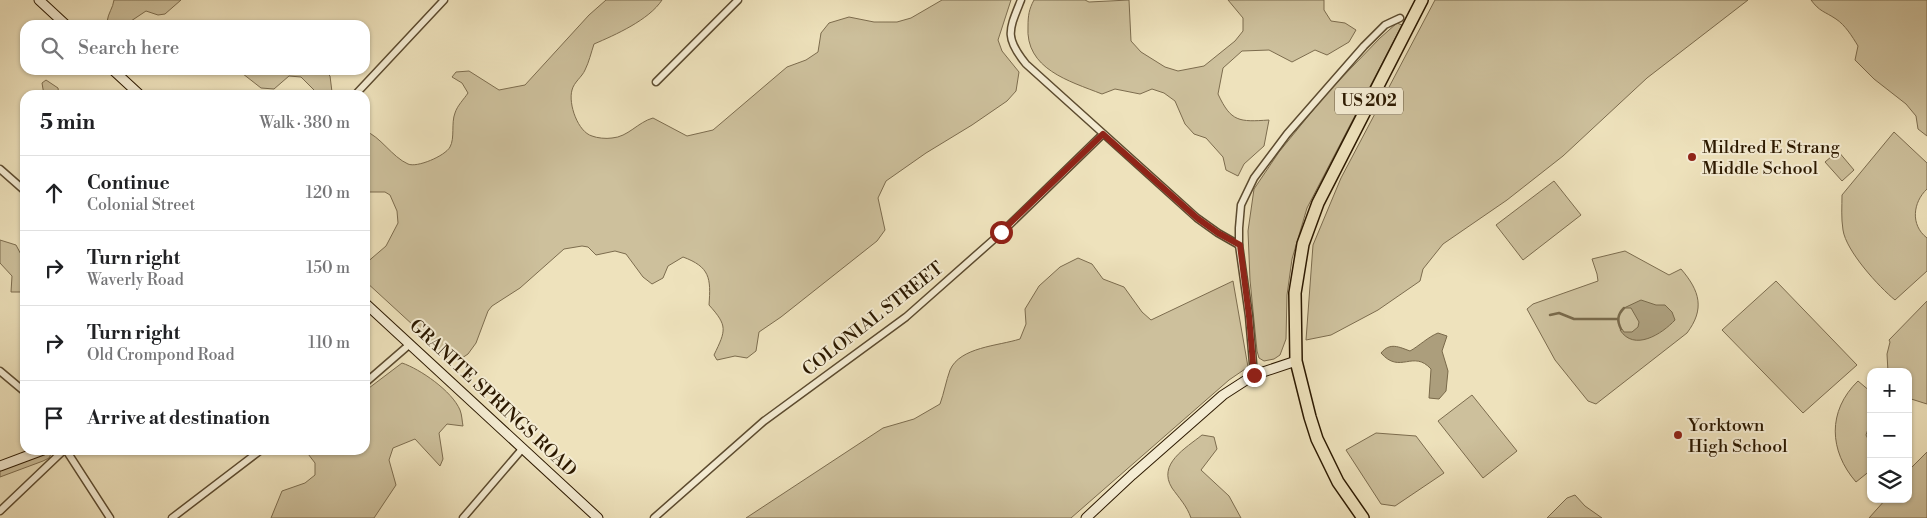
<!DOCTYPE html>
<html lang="en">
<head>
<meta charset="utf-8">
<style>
	:root { --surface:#fff; --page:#f2f2f2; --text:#202124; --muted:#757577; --line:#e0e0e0 }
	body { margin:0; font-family:"Libre Bodoni",serif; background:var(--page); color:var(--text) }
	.controls { position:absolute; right:15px; bottom:15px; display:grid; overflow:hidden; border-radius:10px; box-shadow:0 1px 4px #0004 }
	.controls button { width:45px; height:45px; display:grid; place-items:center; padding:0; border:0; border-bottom:1px solid var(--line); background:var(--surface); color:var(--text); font:25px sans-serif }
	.stop { position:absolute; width:15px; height:15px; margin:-11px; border:4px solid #8f2418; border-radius:50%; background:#fff }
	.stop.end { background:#8f2418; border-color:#fff; box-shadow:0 1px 5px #0008 }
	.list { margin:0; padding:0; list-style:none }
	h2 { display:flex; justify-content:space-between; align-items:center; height:65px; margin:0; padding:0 20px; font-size:21px }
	h2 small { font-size:16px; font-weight:400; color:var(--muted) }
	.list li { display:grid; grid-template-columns:32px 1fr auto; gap:15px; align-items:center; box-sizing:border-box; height:75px; padding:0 20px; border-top:1px solid var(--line) }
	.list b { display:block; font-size:19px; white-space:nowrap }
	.list p { margin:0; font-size:16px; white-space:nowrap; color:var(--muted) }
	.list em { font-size:16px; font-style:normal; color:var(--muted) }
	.icon { flex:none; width:28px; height:28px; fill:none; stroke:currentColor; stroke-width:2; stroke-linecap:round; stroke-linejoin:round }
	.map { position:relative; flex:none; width:1927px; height:518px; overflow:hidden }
	.search { position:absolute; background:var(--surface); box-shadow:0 1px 4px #0004; left:20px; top:20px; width:350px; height:55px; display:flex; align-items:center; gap:12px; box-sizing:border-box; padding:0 18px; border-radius:15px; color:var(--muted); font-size:19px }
	.panel { position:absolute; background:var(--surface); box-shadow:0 1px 4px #0004; left:20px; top:90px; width:350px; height:365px; border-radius:15px }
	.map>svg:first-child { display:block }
</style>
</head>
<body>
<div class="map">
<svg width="1927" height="518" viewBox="0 0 1927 518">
	<rect width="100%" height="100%" fill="#eee2bc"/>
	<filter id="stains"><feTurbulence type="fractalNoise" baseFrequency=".004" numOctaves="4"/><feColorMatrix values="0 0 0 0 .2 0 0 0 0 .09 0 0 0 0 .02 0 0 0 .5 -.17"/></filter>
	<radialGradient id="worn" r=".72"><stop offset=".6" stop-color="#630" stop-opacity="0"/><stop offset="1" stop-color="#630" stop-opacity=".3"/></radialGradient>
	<g fill="#cdc09c" stroke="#7c6c4e">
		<path d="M114 0H181L165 14 158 15 146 11 125 25H111L107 22C108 13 113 8 114 0Z"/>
		<path d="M606 0H662C649 20 615 35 594 44 591 53 589 62 585 70 582 77 574 82 572 90 568 104 578 132 592 136 597 138 606 139 612 138 628 137 638 122 653 118L687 136 713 130 787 67 806 60 818 52 821 33 829 23 849 17 874 22H897L911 18 942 0H1011L998 40 1002 51 1019 72 1016 91 1007 101 972 125 926 153 886 181 878 198 885 230 877 241 781 317 759 332 756 351 747 358 735 356 717 360 714 355C726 330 728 326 709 305 711 278 710 267 683 257L668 266 663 278 652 284 643 277 626 254 615 251 596 255 588 247 582 246 564 249 520 288 492 306 488 311 476 343 468 354 462 358 450 359 365 281V264L386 246 398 223 397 211 390 195 385 192H365V131C380 136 392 157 408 164 417 168 445 156 450 147 455 138 451 123 455 113 457 106 464 99 468 93L462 83 452 77 456 72 469 71 499 90 525 85 589 15Z"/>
		<path d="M1034 0H1085L1089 2 1129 0 1131 41 1141 52 1165 67 1178 71 1204 66 1235 41 1243 31V18L1228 0H1324V10L1331 21 1345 23 1356 30 1349 42 1327 55 1315 50 1292 62 1269 50 1242 51 1223 68 1218 94C1231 122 1239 122 1269 120L1264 146 1244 164 1238 176 1226 170 1223 157 1206 138 1194 134 1185 124 1175 101 1164 93 1152 89 1140 94 1115 89 1102 94C1069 81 1025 69 1028 26 1028 16 1029 9 1034 0Z"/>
		<polygon points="1435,0 1748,0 1647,78 1563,156 1507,200 1443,244 1423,269 1420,281 1378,310 1331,335 1306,340 1313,245 1341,178"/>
		<path d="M1811 0H1927V136L1918 129 1916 116 1906 104 1874 79 1855 60 1858 46C1852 36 1845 25 1836 19 1824 11 1820 12 1811 0Z"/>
		<polygon points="1397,23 1402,25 1307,208 1292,259 1287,295 1286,339 1280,355 1274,359 1264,361 1259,358 1257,351 1250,280 1248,231 1254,189 1279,152 1327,93 1380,38"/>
		<polygon points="238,70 324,70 330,76 332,92 326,95 319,95 301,77 289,76 274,89 261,88"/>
		<polygon points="46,80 58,88 59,95 44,95 42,83"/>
		<path d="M1894 132 1927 163V189C1913 202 1910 225 1927 238V271L1895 300C1879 287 1846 251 1843 230 1841 218 1842 206 1842 195Z"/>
		<polygon points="1838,151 1854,170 1842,181 1825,162"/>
		<polygon points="1554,181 1581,215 1523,260 1496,225"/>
		<polygon points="0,240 16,245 25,262 25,292 11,292 12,276 0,263"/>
		<path d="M1625 251 1669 275 1681 269C1700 291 1705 309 1687 333L1596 404 1588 401 1555 360 1527 309 1533 304 1598 281 1597 274 1592 259Z"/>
		<path d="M1078 258 1092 264 1103 279 1124 287 1142 312 1151 320 1233 281 1248 367 1229 380 1071 518H746L883 428 914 419 940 404C944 393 946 381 950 370 960 347 998 346 1020 339L1026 324 1025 309 1039 286 1060 267Z"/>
		<polygon points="1776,281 1857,365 1803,413 1722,330"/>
		<polygon points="1927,301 1927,404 1908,398 1908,372 1888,372 1887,354 1890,342 1889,340"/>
		<path d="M402 363C420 369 452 391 460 410 462 415 462 421 463 426L447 424 439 433 443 459 440 466 415 439 393 448 389 460 396 485 374 518H271L282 491 305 483 315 475V463L305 450H365V391Z"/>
		<path d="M1858 381 1871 392V420L1866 435 1871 445V470L1856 482C1829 451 1827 411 1858 381Z"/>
		<polygon points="1472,395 1517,451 1483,478 1438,421"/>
		<polygon points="1376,433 1416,436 1444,473 1395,506 1381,504 1346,450"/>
		<path d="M1202 435 1214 437 1217 449 1201 470 1229 496 1241 518H1191C1187 506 1179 498 1172 488 1157 464 1186 448 1202 435Z"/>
		<polygon points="52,452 49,458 43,461 0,477 0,471 36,456"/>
		<polygon points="1927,452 1927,518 1869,518 1886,499 1908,499 1908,471"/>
		<polygon points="1575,495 1585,506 1602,518 1547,518 1567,498"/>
	</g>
	<g fill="#ac9e7c" stroke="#79694a">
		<path d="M1641 300 1656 305H1665L1672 312 1675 320C1662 334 1634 352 1620 330L1622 329 1624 332H1632L1638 327 1639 322 1631 308H1624Z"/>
		<path d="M1438 333 1447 336 1442 351 1448 371 1446 391 1439 399 1429 398 1431 369C1413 349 1400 375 1381 353 1390 342 1399 347 1410 351 1419 346 1428 337 1438 333Z"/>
	</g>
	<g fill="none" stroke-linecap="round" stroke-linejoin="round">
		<g stroke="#79694a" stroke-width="2.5">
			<polyline points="1550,315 1559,313 1574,319 1618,319"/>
			<path d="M1621 329C1617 321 1617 315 1624 308"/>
		</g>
		<defs>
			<g id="street">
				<path d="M1021 0C1009 30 1004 37 1026 64L1197 218 1218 233 1239 245"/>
				<polyline points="656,82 738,0"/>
				<polyline points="355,95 444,0"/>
				<polyline points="0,169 25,191"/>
				<polyline points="0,371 25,392"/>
				<polyline points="1254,375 1249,316 1239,245 1239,228 1241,205 1254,178 1287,134 1364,46 1385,25 1400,18"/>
				<polyline points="365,383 410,344"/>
				<polyline points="66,450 110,518"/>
				<polyline points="0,511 64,450"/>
				<polyline points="172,518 261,450"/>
				<polyline points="463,518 523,448"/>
				<polyline points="654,518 764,421 906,317 1001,233 1103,134"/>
			</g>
			<g id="secondary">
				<polyline points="39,0 66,25"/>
				<polyline points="113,70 140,95"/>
				<polyline points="365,303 598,518"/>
				<polyline points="0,466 43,450"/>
				<polyline points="1086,518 1132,475 1223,395 1254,375 1296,361"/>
			</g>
			<polyline id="highway" points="1363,518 1338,482 1317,439 1310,417 1296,361 1295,293 1303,244 1318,203 1422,0"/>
		</defs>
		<use href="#street" stroke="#5c4b2f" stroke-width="9"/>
		<use href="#secondary" stroke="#2c1900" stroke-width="11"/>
		<use href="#highway" stroke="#2c1900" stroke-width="14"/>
		<use href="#street" stroke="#f4ecd3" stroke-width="6"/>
		<use href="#secondary" stroke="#f4ecd3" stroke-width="9"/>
		<use href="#highway" stroke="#eee2bc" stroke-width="11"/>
	</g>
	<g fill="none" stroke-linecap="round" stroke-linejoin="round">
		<polyline stroke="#8f2418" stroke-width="6" points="1001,232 1103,134 1197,218 1218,233 1240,245 1249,316 1254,375"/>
	</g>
	<g fill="#8f2418" stroke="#f4ecd3" stroke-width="2">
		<circle cx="1692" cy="157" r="5"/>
		<circle cx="1678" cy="435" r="5"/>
	</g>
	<g text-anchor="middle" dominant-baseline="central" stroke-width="4" stroke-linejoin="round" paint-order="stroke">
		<rect fill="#f4ecd3" stroke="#68583f" stroke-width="1" x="1335" y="87.5" width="68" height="27" rx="4"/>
		<g font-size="16" font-weight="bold" fill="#2c1900">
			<text x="1369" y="101">US 202</text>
		</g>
		<g font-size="18" fill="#2c1900" stroke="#f4ecd3" text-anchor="start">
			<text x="1702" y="147">Mildred E Strang<tspan x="1702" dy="21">Middle School</tspan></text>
			<text x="1688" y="425">Yorktown<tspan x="1688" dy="21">High School</tspan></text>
		</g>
		<g font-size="18" fill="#2c1900" stroke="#f4ecd3">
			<text transform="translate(873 319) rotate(-38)">COLONIAL STREET</text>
			<text transform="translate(493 398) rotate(43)">GRANITE SPRINGS ROAD</text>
		</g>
	</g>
	<rect width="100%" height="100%" filter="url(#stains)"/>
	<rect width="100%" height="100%" fill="url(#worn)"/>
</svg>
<div class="controls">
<button>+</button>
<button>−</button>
<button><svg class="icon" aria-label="layers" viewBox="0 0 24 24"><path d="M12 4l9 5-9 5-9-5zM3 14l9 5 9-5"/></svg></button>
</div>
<div class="stop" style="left:1001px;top:232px"></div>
<div class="stop end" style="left:1254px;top:375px"></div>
<div class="search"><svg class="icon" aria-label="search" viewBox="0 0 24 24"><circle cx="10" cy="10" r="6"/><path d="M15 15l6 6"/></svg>Search here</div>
<section class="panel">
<h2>5 min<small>Walk · 380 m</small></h2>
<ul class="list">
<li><svg class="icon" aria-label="ahead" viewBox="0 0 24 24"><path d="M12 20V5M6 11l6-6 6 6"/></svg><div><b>Continue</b><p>Colonial Street</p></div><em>120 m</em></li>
<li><svg class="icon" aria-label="right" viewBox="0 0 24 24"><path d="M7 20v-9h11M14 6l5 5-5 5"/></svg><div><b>Turn right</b><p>Waverly Road</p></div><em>150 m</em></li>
<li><svg class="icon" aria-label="right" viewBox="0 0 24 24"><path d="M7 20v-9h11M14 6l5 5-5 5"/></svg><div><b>Turn right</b><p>Old Crompond Road</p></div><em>110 m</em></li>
<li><svg class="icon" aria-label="arrive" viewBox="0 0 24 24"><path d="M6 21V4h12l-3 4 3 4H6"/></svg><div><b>Arrive at destination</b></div></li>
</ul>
</section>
</div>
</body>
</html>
